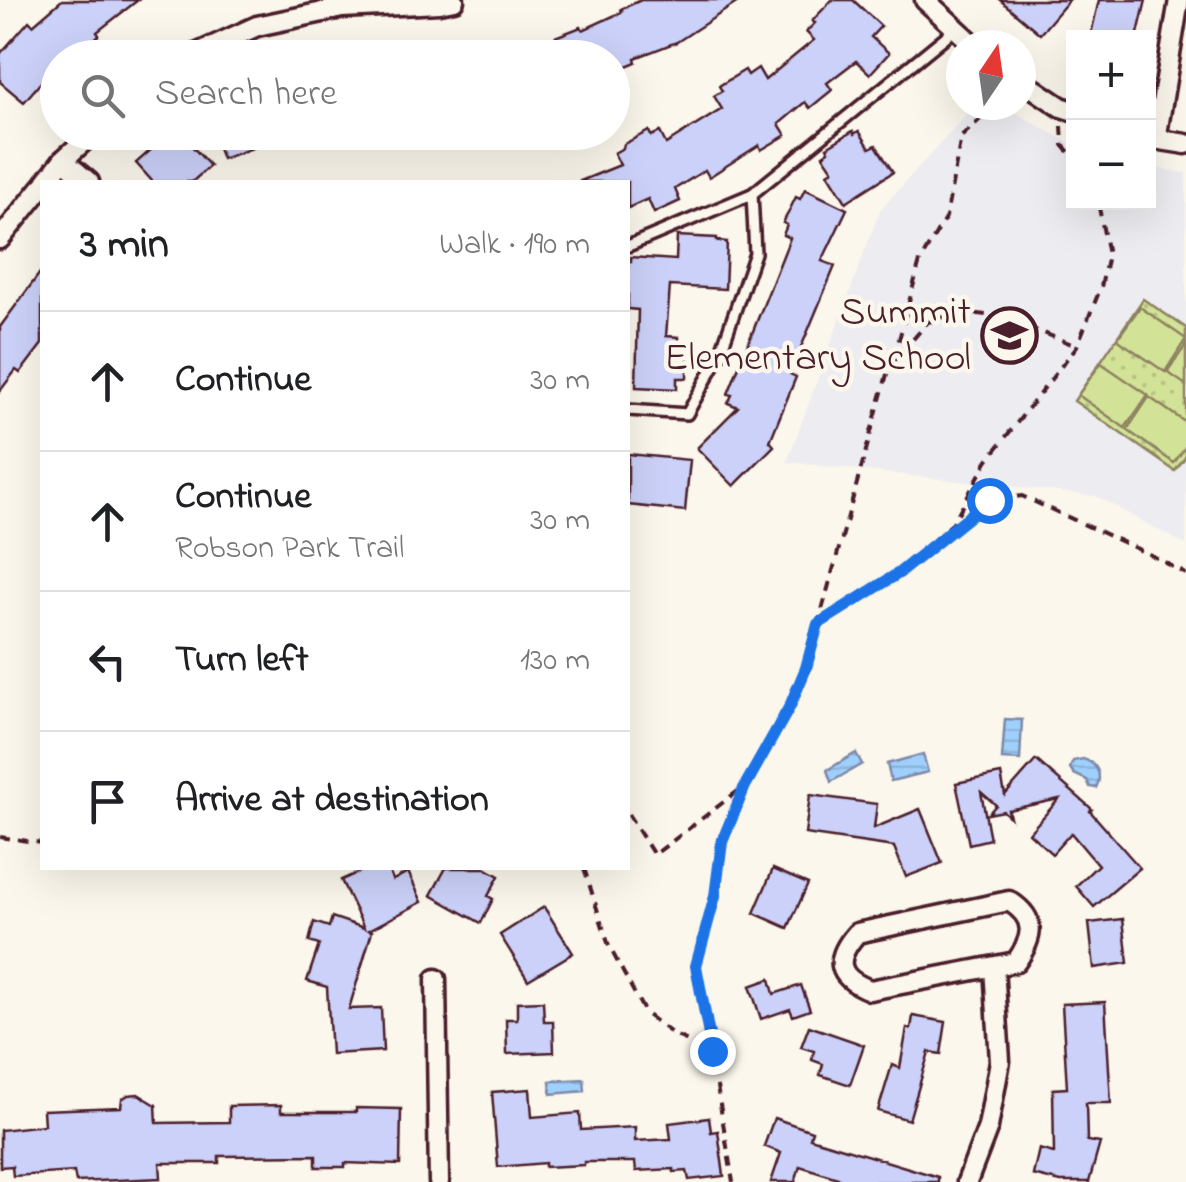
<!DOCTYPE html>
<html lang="en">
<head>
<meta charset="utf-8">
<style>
	:root { --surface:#fff; --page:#f6f6f6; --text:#202124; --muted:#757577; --line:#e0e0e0 }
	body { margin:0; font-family:"Indie Flower",sans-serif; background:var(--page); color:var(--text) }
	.controls { position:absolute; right:30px; top:30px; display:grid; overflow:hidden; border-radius:0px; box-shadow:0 10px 40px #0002 }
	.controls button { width:90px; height:90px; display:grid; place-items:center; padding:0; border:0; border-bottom:2px solid var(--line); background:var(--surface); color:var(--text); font:50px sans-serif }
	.compass { position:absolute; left:946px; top:30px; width:90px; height:90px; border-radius:50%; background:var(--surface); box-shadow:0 10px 40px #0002; rotate:13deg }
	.stop { position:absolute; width:30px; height:30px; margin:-22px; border:8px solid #1a73e8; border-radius:50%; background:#fff }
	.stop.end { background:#1a73e8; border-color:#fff; box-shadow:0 2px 10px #0008 }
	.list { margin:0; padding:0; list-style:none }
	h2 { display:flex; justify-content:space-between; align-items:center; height:130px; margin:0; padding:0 40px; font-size:42px }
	h2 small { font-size:32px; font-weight:400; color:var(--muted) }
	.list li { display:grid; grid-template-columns:65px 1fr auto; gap:30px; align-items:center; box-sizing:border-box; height:140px; padding:0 40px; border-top:2px solid var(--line) }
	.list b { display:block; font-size:38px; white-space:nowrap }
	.list p { margin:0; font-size:32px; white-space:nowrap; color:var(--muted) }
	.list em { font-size:32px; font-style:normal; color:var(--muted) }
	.icon { flex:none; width:55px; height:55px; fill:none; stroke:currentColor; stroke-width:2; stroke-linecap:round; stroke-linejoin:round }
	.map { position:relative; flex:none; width:1186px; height:1182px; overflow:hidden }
	.search { position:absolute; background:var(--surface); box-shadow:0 10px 40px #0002; left:40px; top:40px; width:590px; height:110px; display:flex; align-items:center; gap:25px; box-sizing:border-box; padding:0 35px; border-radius:55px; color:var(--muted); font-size:38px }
	.panel { position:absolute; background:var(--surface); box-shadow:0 10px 40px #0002; left:40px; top:180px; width:590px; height:690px; border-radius:0px }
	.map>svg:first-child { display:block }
</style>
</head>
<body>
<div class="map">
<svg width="1186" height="1182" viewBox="0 0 1186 1182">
	<defs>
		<pattern id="grass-dots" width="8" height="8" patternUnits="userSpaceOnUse" patternTransform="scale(2.5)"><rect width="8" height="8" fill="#d2e397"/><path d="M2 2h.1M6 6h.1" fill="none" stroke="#b6c282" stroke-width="1.8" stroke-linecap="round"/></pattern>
		<pattern id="water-rules" width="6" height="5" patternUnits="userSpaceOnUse" patternTransform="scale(2.5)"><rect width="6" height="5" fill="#9fd0fc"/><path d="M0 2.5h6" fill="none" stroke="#8ab2d8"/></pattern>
	</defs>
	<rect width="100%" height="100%" fill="#fbf7ec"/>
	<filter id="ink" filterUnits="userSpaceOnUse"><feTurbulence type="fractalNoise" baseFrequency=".01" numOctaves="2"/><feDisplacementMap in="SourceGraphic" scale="20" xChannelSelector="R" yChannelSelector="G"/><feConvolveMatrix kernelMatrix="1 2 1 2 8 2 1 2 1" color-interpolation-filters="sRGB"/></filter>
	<g filter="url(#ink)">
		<polygon fill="#edecf0" points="975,105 1002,105 1073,145 1074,202 1148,202 1149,167 1186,173 1186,545 1096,496 787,462 880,210"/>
		<polygon fill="url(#grass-dots)" stroke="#8e8161" stroke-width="2.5" points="1143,299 1186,328 1186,456 1175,471 1074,401"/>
		<g fill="#d2e397" stroke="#8e8161" stroke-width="2.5">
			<polygon points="1140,307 1186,339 1165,372 1117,339"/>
			<polygon points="1186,345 1186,385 1167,372"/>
			<polygon points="1101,363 1148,395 1125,428 1078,395"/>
			<polygon points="1149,397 1186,423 1186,446 1174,463 1127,430"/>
		</g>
		<g fill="url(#water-rules)" stroke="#7d89a8" stroke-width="2.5">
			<polygon points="1005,719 1022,720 1020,760 1002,759"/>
			<polygon points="856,753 862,764 831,782 827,770"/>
			<polygon points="923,754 928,772 891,781 887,764"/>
			<path d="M1083 759C1097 763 1103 775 1096 788L1090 787 1087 780 1074 774 1070 768 1073 761Z"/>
			<polygon points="584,1079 585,1091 551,1094 550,1081"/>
		</g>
		<g fill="#ccd1f9" stroke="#4a1f2b" stroke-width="2.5">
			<polygon points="62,0 138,0 97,32 99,35 78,54 73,48 65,58 58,58 58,66 49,77 47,75 24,102 0,82 0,54 29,21 33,25"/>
			<polygon points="641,0 741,0 677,42 635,58 636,62 612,72 612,58 515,58 514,53 556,40 555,37 581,27 583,30 622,12 621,9"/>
			<polygon points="832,0 853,0 881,26 871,37 889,53 870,74 856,61 827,83 832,90 810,108 805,102 779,124 786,135 761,150 759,145 709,177 705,170 675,189 680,201 654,213 648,199 628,208 628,182 578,182 620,165 614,153 623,148 624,144 649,131 651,136 660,132 666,144 722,109 714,96 722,91 719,86 745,70 748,75 758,68 765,80 814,40 806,32 815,23 812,21"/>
			<polygon points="1000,0 1069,0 1040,34"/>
			<polygon points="1099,0 1146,0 1137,38 1096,38 1097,35 1091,34"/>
			<polygon points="853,131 854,134 859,131 870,148 876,145 893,172 846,202 828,173 833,170 823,155 829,151 827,147"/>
			<polygon points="171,132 179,132 210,166 192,182 153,182 136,163"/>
			<polygon points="212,132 289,132 289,135 222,159"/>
			<polygon points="805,189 847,209 822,261 835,266 790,374 796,377 770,441 774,446 734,486 697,448 738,407 728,403 732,395 728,394 790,238 783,235 787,225 783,223 796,197 800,199"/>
			<polygon points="677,236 717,238 717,241 727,242 725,289 670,286 666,336 679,337 679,350 687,350 687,378 677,378 677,389 636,387 638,310 628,309 628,262 631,262 631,257 676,260"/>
			<polygon points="42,270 42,344 20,373 16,370 0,391 0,327"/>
			<polygon points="628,454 690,460 685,511 628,505"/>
			<polygon points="1036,760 1092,809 1090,811 1140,868 1094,907 1076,886 1098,865 1071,833 1052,854 1029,833 1059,799 1008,810 1010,817 1003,811 988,814 996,805 981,792 990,839 969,844 956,783 1001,774 1005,795"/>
			<polygon points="810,795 877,804 874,828 920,809 942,863 906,877 894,847 805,834"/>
			<polygon points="368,868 387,868 393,880 408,872 422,902 369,930 372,931 349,1009 381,1008 383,1051 331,1054 327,987 307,981 319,945 309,942 314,922 329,927 332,917 364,928 341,880"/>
			<polygon points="446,868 485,868 499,876 488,896 493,899 481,923 431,895"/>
			<polygon points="773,869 808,884 788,928 754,913"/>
			<polygon points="544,907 573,953 528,980 500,935"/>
			<polygon points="1123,919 1128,963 1094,968 1089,923"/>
			<polygon points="770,979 774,994 801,985 810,1010 793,1016 790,1009 761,1019 750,986"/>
			<polygon points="543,1001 544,1021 553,1021 554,1052 507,1054 506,1019 517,1019 517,1002"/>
			<polygon points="1105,1002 1111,1103 1086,1103 1087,1141 1100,1143 1089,1182 1061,1182 1033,1175 1039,1149 1054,1153 1053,1089 1067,1088 1062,1004"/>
			<polygon points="913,1016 946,1022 941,1054 929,1052 909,1120 878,1111 892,1065 900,1068 907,1028 911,1029"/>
			<polygon points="809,1026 864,1045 850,1085 820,1075 823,1064 812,1060 814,1051 801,1047"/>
			<polygon points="530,1089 532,1117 580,1113 581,1130 635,1127 635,1141 671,1139 669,1123 709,1118 711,1132 718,1131 724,1176 689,1180 687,1171 674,1172 674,1169 636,1171 635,1162 584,1162 584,1165 545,1167 545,1163 498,1167 492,1092"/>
			<polygon points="138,1094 156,1105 157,1123 229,1122 229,1106 281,1105 281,1112 356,1112 356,1108 401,1109 400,1165 345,1163 345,1167 316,1167 316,1155 219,1156 219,1163 160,1163 161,1178 76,1182 74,1172 13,1176 12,1166 0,1167 0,1130 44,1125 43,1110 121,1107 122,1099 128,1095"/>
			<polygon points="774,1118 812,1131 810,1138 938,1177 938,1182 837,1182 838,1178 800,1166 795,1182 771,1182 781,1153 764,1146"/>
		</g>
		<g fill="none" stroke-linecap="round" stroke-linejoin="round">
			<defs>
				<g id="service">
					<polyline points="628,246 752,194 955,29"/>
					<polyline points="628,410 687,414 719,357 755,253 752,194"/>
				</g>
				<g id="minor">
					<polyline points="925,0 974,45"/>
					<polyline points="187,58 257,26 342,8 439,3 454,0"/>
					<polyline points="1021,80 1061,107 1074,111"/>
					<polyline points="1148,138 1186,144"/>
					<polyline points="1156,140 1179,0"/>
					<polyline points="63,160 89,182"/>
					<polyline points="46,182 63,160 94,132"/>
					<polyline points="0,239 42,187"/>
					<path d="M1009 901C1038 919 1033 938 1016 962L870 990C836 977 834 959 857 933Z"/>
					<polyline points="436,979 439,1182"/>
					<polyline points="967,1182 988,1127 1000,1061 994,967"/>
				</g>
			</defs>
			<use href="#service" stroke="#4a1f2b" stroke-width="16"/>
			<use href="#minor" stroke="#4a1f2b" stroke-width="25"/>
			<g stroke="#4a1f2b" stroke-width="4" stroke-dasharray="10 8" stroke-linecap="butt">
				<polyline points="1062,126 1063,145 1074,158"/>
				<polyline points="894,358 920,261 946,217 961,137 996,105"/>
				<polyline points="927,551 989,501 1022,496 1155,557 1186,574"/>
				<polyline points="818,624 899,573 952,524 987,461 1077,346 1101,287 1108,255 1098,202"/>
				<polyline points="628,814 654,855 742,788"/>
				<polyline points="0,837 42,843"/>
				<polyline points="584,868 609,946 645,1013 674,1035 711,1051 733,1182"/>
				<polyline points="711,1051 696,967 715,896 722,842 745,786 790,706 806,668 889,367 928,322 962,312 1002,317 1077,346"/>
			</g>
			<use href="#service" stroke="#fbf7ec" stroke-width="9"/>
			<use href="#minor" stroke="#fbf7ec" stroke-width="18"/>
		</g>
	</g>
	<g fill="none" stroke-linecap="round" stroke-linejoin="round" filter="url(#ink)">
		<polyline stroke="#1a73e8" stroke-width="12" points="712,1051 696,966 715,896 722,842 745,786 790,706 806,668 818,624 899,573 989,500"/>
	</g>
	<defs>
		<symbol id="school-ring" viewBox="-11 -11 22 22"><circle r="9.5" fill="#fbf7ec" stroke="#4a1f2b" stroke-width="1.5"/><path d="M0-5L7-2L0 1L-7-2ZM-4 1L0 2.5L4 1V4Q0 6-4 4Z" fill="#4a1f2b"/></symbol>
	</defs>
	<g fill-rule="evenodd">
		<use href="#school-ring" x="978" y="304" width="63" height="63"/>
	</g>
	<g text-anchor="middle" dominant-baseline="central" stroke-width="9" stroke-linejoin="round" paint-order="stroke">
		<g font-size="40" fill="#4a1f2b" stroke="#fbf7ec" text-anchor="end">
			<text x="971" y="313">Summit<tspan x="971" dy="46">Elementary School</tspan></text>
		</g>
	</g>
</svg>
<div class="controls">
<button>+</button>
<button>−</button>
</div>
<svg class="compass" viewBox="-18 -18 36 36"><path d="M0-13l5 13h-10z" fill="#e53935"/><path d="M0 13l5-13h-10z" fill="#757577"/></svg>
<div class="stop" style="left:989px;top:500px"></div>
<div class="stop end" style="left:712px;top:1051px"></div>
<div class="search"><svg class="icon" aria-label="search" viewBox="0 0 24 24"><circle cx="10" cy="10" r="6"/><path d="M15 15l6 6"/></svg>Search here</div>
<section class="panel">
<h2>3 min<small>Walk · 190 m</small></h2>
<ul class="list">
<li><svg class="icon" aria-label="ahead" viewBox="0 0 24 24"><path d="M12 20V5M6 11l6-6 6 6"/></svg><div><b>Continue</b></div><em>30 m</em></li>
<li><svg class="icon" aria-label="ahead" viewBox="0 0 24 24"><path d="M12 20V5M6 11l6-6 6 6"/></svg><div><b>Continue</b><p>Robson Park Trail</p></div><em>30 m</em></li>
<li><svg class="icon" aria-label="left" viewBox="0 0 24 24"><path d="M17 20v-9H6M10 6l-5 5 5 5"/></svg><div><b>Turn left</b></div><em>130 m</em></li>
<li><svg class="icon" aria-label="arrive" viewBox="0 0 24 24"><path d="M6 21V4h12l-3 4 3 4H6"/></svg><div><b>Arrive at destination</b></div></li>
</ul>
</section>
</div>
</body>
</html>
